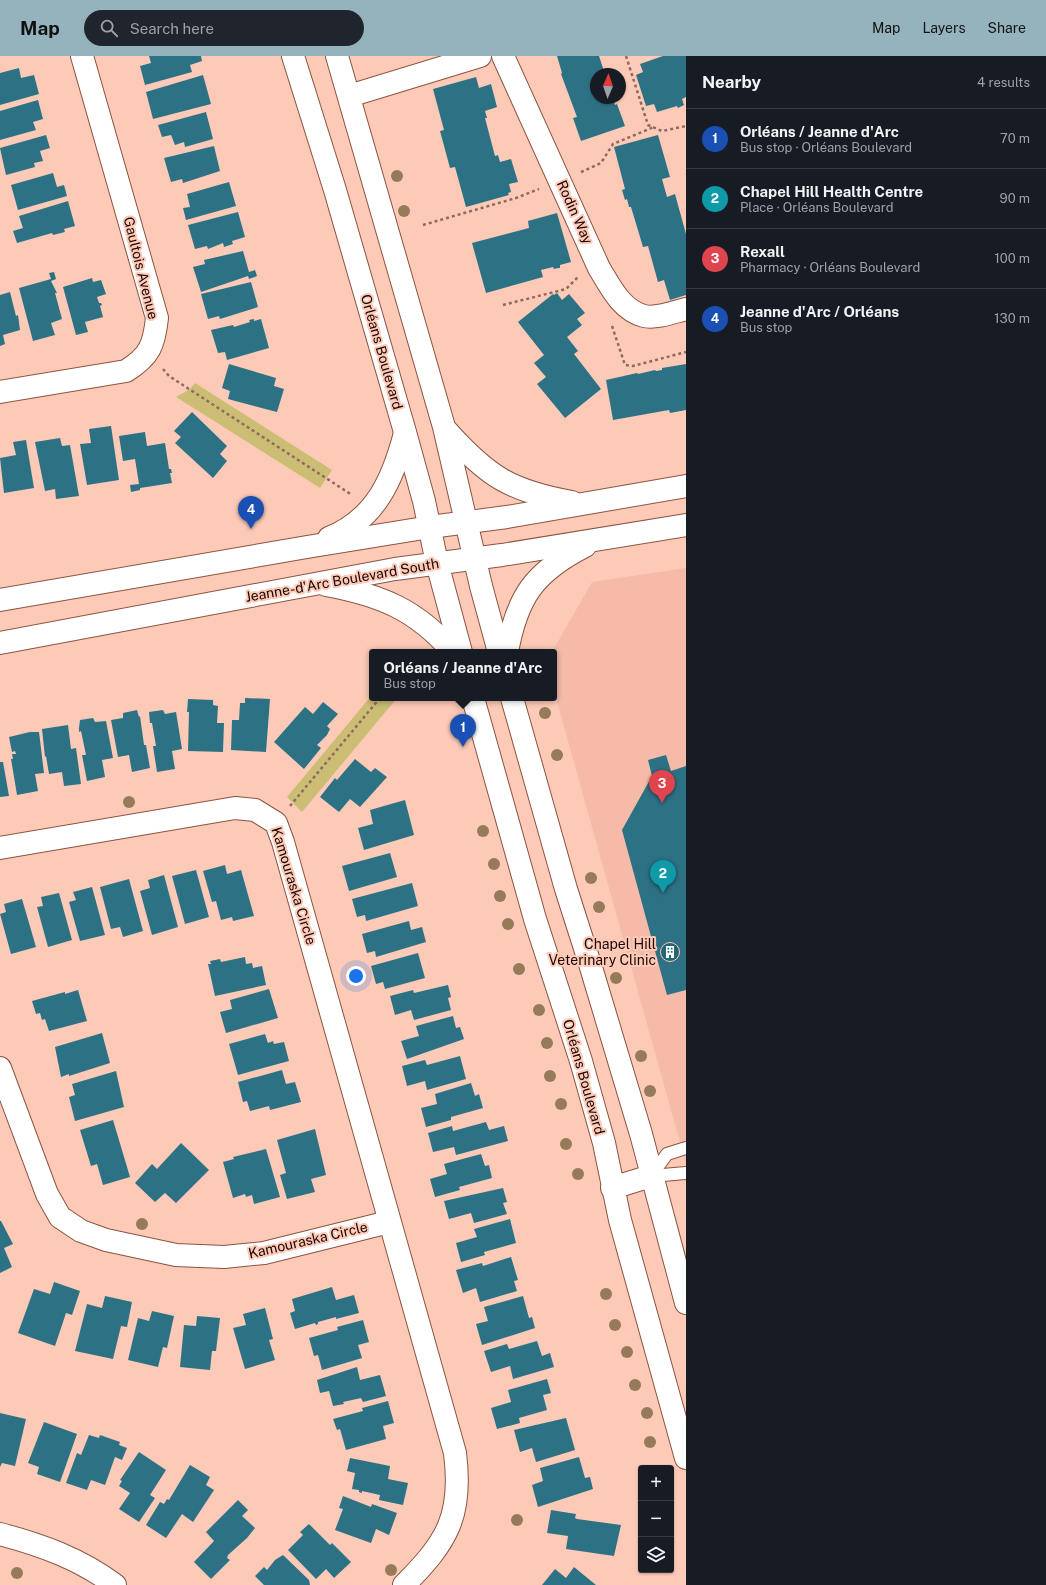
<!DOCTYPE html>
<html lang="en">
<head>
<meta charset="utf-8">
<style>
	:root { --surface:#171b24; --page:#20242c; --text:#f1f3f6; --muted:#9ea1a6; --line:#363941; --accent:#94b3bd }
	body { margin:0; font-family:"Public Sans",sans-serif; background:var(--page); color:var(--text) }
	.controls { position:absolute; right:12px; bottom:12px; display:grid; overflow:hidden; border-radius:4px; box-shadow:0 1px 3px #0004 }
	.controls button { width:36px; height:36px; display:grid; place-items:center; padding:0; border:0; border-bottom:1px solid var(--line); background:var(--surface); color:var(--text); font:20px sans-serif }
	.compass { position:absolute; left:590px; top:12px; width:36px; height:36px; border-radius:50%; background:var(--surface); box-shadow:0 1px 3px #0004; rotate:2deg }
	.you { position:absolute; left:356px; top:920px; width:14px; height:14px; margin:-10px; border:3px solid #fff; border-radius:50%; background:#1a73e8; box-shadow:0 0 0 6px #1a73e833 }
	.badge { display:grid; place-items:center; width:26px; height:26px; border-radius:50%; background:var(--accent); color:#fff; font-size:13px; font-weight:700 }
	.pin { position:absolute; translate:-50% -33px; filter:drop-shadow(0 1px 2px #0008) }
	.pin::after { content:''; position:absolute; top:21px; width:14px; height:12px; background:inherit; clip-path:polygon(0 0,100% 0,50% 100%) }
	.popup { position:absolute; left:369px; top:593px; width:188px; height:52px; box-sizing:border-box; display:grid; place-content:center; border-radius:4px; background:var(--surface); filter:drop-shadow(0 1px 3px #0005); font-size:13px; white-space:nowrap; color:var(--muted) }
	.popup b { font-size:15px; color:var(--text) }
	.popup::after { content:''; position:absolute; left:50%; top:100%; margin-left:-8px; border:8px solid transparent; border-top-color:var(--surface) }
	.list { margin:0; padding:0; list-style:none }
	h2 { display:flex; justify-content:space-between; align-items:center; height:52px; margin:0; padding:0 16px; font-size:17px }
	h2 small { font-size:13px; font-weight:400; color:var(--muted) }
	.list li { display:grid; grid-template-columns:26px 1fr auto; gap:12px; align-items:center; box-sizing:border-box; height:60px; padding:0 16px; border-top:1px solid var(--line) }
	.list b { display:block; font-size:15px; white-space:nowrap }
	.list p { margin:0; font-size:13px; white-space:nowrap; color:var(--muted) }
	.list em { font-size:13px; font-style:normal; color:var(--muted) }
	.icon { flex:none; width:22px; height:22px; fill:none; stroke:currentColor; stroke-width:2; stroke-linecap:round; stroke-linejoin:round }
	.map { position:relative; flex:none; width:686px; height:1529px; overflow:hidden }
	header { display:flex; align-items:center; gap:24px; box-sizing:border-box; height:56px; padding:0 20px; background:var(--accent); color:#111 }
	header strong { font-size:19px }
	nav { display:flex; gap:22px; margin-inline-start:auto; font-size:14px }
	.search { width:280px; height:36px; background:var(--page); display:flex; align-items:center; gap:10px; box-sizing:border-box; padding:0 14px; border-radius:22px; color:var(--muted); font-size:15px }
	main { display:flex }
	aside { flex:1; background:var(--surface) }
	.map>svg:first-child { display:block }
</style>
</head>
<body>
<header>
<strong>Map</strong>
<div class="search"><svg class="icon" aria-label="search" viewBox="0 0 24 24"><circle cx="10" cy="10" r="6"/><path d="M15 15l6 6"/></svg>Search here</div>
<nav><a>Map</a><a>Layers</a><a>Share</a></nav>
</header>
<main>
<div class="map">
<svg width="686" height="1529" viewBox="0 0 686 1529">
	<rect width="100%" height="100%" fill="#fecab8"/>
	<polygon fill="#f5bba8" points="686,512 686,1108 554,635 554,596 552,596 592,526"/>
	<g fill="#cbbe74">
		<polygon points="195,327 332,414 320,432 176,341 190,333"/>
		<polygon points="372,639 372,642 397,642 302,756 287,741"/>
	</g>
	<g fill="#2d7185">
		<polygon points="149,0 201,0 202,5 190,9 192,16 145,29 140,10 151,7"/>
		<polygon points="557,0 599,0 605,18 596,18 596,42 613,42 615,49 617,48 625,70 581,85 573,62 577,61 561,18 562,17"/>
		<polygon points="663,0 686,0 686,41 682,43 684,49 678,52 677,50 657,56 654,48 646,50 636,19 643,16 640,8"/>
		<polygon points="19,12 21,22 34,19 39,38 0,49 0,17"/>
		<polygon points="203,19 211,48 153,63 146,36"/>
		<polygon points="476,21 479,32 491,28 497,51 485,55 487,62 485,62 495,100 498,99 500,106 511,103 518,126 509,128 511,136 508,137 509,139 466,151 455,111 450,112 440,75 444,74 433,33"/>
		<polygon points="38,44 43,63 33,66 36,74 0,84 0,55"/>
		<polygon points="206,56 213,83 185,91 184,86 175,89 171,79 162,81 158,69"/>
		<polygon points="46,79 50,92 40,95 43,105 34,107 35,111 6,119 0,92"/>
		<polygon points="658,79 670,121 662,123 667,141 675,138 686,178 686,239 670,244 664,224 658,226 648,190 643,191 631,151 629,151 627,143 625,144 622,134 625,133 614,91"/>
		<polygon points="214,90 220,115 183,127 182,123 171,126 164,102"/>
		<polygon points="53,117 57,131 64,129 67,140 18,154 11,129"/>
		<polygon points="229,126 236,150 186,164 183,152 190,151 187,138"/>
		<polygon points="68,145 75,170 64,173 65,176 53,179 52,177 17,187 13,175 23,172 19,160"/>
		<polygon points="238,156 245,181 232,185 233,188 224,191 223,187 208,193 207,190 195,193 188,169"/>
		<polygon points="557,157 571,206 560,209 560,212 558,212 554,213 553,211 541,214 543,221 486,237 472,187 529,172 528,165"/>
		<polygon points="243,195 249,216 255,214 257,220 249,223 248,220 201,236 193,211 205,208 204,204"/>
		<polygon points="54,216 56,223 51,225 57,237 55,237 62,263 51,267 55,279 33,285 19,232 51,223 49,217"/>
		<polygon points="92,222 93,226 101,224 106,238 97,241 99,247 101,247 102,249 100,250 103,261 85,266 88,276 76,279 63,231"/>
		<polygon points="251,226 258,251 220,263 219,260 208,263 201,238"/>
		<polygon points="10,236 16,260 18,259 20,274 3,279 5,288 0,290 0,239"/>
		<polygon points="557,237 562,244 569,238 585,257 577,263 582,269 567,281 578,295 574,298 601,333 565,362 537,328 546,321 534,307 544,299 518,266 553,238 554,239"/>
		<polygon points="254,263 254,265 261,263 269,292 227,304 225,296 218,297 211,274 233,269 234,271 250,266 249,264"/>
		<polygon points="229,308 276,322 274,330 284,333 277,356 228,343 230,335 222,332"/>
		<polygon points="686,308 686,354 670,357 669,354 613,364 606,324 637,317 638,318 655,314 656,315 662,314 662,312"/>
		<polygon points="192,356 227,390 220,398 227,405 213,422 175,387 181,381 174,375"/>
		<polygon points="111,370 119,424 87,429 80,388 91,387 89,373"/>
		<polygon points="145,376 147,390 165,387 169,413 171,413 172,417 170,417 172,427 140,432 140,434 131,436 130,429 139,428 135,403 123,405 119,380"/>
		<polygon points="60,382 62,390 70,389 79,440 56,443 55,433 45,435 35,386"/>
		<polygon points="26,384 34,432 4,437 0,402 16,399 13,386"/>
		<polygon points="245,642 270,643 266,696 231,694 232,664 239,664 240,647 245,647"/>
		<polygon points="188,643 213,644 213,649 218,650 217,667 224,667 223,696 188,695 189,656 187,656"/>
		<polygon points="323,646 338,658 327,670 330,673 327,679 317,689 321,692 304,713 274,686 305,651 313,658"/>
		<polygon points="137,654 139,661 140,660 144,689 146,689 150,712 132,716 129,699 118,701 111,664 123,662 123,657"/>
		<polygon points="163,654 165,658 176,656 182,693 172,695 175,713 157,716 153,690 156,690 152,667 150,667 149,656"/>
		<polygon points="93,662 95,666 106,665 113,702 102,704 105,721 87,725 82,699 86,699 81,675 79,676 79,672 80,664"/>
		<polygon points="68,669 71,693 76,692 81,728 64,730 62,716 49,718 46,700 45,701 42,673"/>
		<polygon points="30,676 39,676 44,717 35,718 38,735 17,739 11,703 13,703 12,698 16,698 15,695 12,696 9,681"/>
		<polygon points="666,699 671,715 686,710 686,934 667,939 622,774 652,720 648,704"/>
		<polygon points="355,703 371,716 375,712 387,721 360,751 350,743 339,756 320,741 335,722 337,724"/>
		<polygon points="0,706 3,706 9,740 0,741"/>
		<polygon points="405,744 414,779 364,794 358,772 373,768 370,754"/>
		<polygon points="390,797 397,821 349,835 342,810"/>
		<polygon points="225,809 227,818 241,814 254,860 233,865 232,861 221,864 216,845 212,846 203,815"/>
		<polygon points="196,814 209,861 185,868 172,820"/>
		<polygon points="164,819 178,871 152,879 140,835 150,832 148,824"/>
		<polygon points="129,823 143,875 123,881 120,871 111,873 100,831"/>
		<polygon points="412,827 418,850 366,865 365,859 357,861 352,843"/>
		<polygon points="92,831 105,879 80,885 69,846 76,844 73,836"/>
		<polygon points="59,837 72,884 48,891 37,851 43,850 41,841"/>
		<polygon points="22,843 36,891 11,898 0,858 6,856 4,848"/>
		<polygon points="409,865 411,874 422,871 426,886 376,901 375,895 367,897 362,878"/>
		<polygon points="418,897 425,922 385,933 383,926 376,928 371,910"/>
		<polygon points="245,901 246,908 252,907 253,912 262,910 266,929 215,940 208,908 211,908 210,905 220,903 221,906"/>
		<polygon points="448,929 451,941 448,942 451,954 414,964 411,954 395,959 390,940 413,934 414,937"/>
		<polygon points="269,933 278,962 226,977 220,956 232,953 230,944"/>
		<polygon points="78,934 87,965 49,975 45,963 42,964 40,957 36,958 32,945 65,936 65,938"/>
		<polygon points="453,960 456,972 460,971 464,983 407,1003 401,985 419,980 416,970"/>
		<polygon points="102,977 110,1007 69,1020 69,1018 61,1021 55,991"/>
		<polygon points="265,978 268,987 273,985 274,988 284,986 289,1005 238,1019 229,988"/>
		<polygon points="460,1000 466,1023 427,1034 425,1025 407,1030 402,1010 425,1004 427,1009"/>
		<polygon points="282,1014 286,1028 295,1026 301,1046 270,1054 269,1050 250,1055 247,1045 243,1046 238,1026"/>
		<polygon points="116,1015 124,1051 75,1065 69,1041 75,1039 72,1028"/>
		<polygon points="471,1027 475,1040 479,1038 483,1052 451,1061 451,1064 426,1071 421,1052 437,1048 435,1038"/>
		<polygon points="113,1064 130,1121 103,1129 97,1108 91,1110 80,1074"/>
		<polygon points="486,1066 489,1074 504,1070 508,1085 456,1099 454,1091 433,1096 428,1077 452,1070 453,1075"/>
		<polygon points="315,1073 326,1119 311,1123 315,1136 287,1143 280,1119 286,1117 277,1084"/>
		<polygon points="181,1087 209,1114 176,1147 165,1137 155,1146 135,1127 152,1108 157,1113"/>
		<polygon points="266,1093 280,1141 254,1148 252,1139 246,1141 245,1138 233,1142 223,1106 234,1103 233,1101"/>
		<polygon points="481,1098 485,1110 489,1109 492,1122 459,1131 460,1134 435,1141 430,1123 447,1118 444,1108"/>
		<polygon points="503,1132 507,1146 503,1147 507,1158 474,1167 471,1157 449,1163 444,1145"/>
		<polygon points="510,1163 516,1187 484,1196 485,1199 461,1206 456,1187 477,1181 474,1173"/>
		<polygon points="0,1165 1,1165 13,1188 4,1192 12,1211 0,1217"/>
		<polygon points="511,1201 518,1224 514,1225 517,1235 480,1246 476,1232 463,1237 456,1214 482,1207 483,1210"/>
		<polygon points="54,1226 80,1235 72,1259 66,1257 55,1290 18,1277 34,1233 50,1238"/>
		<polygon points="332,1231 336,1244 354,1239 359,1257 336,1263 336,1261 318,1266 318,1268 316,1269 315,1267 295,1273 290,1257 295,1255 292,1243"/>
		<polygon points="105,1240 132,1246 127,1271 121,1270 113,1303 75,1295 87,1248 102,1252"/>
		<polygon points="523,1240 529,1262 532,1261 535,1272 482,1289 476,1268 488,1265 484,1251"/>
		<polygon points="265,1252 273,1283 269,1284 275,1304 245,1313 233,1272 246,1269 243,1258"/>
		<polygon points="152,1255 174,1260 167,1292 163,1291 158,1311 128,1304 138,1262 149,1265"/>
		<polygon points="197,1260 220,1262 216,1295 212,1295 210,1314 180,1311 184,1269 196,1270"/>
		<polygon points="363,1264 369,1286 358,1289 362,1302 322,1314 318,1299 314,1300 309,1282 338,1274 337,1271"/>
		<polygon points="537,1285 542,1300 550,1297 554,1311 513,1323 510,1310 491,1316 484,1295 507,1288 509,1293"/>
		<polygon points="357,1311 360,1324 380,1319 386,1340 363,1346 361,1342 343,1346 344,1348 333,1350 329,1335 320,1337 317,1324"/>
		<polygon points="547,1323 551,1337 543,1339 547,1354 519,1362 520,1367 497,1373 491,1352 511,1346 508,1334"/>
		<polygon points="388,1345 394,1367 383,1370 386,1383 346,1394 340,1373 337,1374 333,1363 363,1355 362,1352"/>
		<polygon points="0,1357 26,1363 15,1410 2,1407 0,1411"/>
		<polygon points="566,1362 575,1394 536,1406 532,1392 520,1396 514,1374"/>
		<polygon points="44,1366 77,1378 60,1426 37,1418 39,1411 28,1407"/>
		<polygon points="89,1379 99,1382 100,1379 120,1386 119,1389 127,1392 122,1404 115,1401 105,1429 91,1424 87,1434 66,1427 77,1397 81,1399"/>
		<polygon points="139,1396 166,1414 150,1439 155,1442 139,1466 119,1453 130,1437 119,1430 122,1425 120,1424"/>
		<polygon points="579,1401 585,1422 590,1421 593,1433 538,1451 532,1429 543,1425 540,1412"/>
		<polygon points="350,1402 390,1410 388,1423 408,1427 403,1449 379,1444 380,1439 362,1435 362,1437 359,1436 359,1434 352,1433 355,1417 347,1415"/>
		<polygon points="190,1409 210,1421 206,1429 214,1434 193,1466 182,1458 166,1482 146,1469 160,1446 164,1448 167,1443 169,1444"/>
		<polygon points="343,1440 371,1451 372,1448 397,1457 389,1479 376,1473 371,1487 335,1474 343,1453 339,1452"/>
		<polygon points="238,1444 248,1454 242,1460 255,1472 247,1482 228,1499 227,1502 230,1504 211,1523 194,1506 214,1485 206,1476"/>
		<polygon points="551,1454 576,1458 575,1462 577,1463 621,1469 614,1500 566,1493 568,1480 547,1477"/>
		<polygon points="309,1468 330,1489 332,1487 351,1506 334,1522 326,1513 316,1523 288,1494 303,1479 300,1476"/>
		<polygon points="283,1499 309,1524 310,1529 264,1529 255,1520 264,1511 267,1514 275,1504"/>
		<polygon points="574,1511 596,1529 542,1529 555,1513 566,1522"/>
	</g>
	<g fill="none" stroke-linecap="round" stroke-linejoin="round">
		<defs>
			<g id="service">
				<polyline points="651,1120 667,1098 686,1092"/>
				<polyline points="651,1120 686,1117"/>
			</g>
			<g id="minor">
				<path d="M503 0 599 212C610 230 621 254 644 260 656 263 674 256 686 253"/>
				<polyline points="349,40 480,0"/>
				<path d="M0 336 126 315C150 300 154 289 157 262L82 0"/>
				<path d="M0 792 235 752 255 754 276 767 283 786C342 990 397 1194 455 1397 463 1460 447 1486 404 1529"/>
				<polyline points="0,1012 47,1138 60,1161 81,1175 106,1184 176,1199 224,1201 264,1197 389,1166"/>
			</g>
			<path id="tertiary" d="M0 1478C42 1489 80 1503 115 1529"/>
			<g id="secondary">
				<polyline points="293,0 335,134 405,376 424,445 437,507 461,596"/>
				<polyline points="337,0 444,371 481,530 499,596"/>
				<path d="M446 374C487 420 510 435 572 446"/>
				<path d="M329 482C376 463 393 423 405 377"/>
				<path d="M326 529C380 539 416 553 453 596"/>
				<polyline points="0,544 307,491 430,471 507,461 686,430"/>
				<polyline points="0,587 395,513 502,499 686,469"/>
				<path d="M507 596C517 541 534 516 585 490"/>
				<polyline points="473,642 535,863 581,1005 604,1087 620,1164 686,1402"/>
				<polyline points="512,642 566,833 590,908 641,1078 686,1247"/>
				<polyline points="612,1132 651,1120"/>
			</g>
		</defs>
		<use href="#service" stroke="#8b5440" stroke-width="14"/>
		<use href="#minor" stroke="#8b5440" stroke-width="24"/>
		<use href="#tertiary" stroke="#8b5440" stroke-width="24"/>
		<use href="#secondary" stroke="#8b5440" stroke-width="24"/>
		<g stroke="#8f6a5f" stroke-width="2.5" stroke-dasharray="3 3" stroke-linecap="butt">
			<polyline points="626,0 648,69 662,75 686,70"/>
			<polyline points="581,116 601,107 613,88 654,71"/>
			<polyline points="423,169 516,142 539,133"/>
			<polyline points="503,249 566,233 578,221"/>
			<polyline points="612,270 625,309 633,310 686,296"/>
			<polyline points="163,313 169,320 352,439"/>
			<polyline points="290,750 380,642"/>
		</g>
		<use href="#service" stroke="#fff" stroke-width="12"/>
		<use href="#minor" stroke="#fff" stroke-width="22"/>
		<use href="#tertiary" stroke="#fff" stroke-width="22"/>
		<use href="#secondary" stroke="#fff" stroke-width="22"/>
	</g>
	<g fill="#967b5a">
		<circle cx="397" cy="120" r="6"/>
		<circle cx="404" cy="155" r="6"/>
		<circle cx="545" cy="657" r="6"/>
		<circle cx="557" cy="699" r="6"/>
		<circle cx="129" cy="746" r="6"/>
		<circle cx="483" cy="775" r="6"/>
		<circle cx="494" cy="808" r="6"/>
		<circle cx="591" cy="822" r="6"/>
		<circle cx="500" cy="840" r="6"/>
		<circle cx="599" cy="851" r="6"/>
		<circle cx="508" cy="868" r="6"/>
		<circle cx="612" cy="889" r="6"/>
		<circle cx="519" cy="913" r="6"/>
		<circle cx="616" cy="922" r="6"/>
		<circle cx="539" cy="954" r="6"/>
		<circle cx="547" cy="987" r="6"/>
		<circle cx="641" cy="1000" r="6"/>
		<circle cx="550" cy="1020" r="6"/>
		<circle cx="650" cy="1035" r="6"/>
		<circle cx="561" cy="1048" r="6"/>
		<circle cx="566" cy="1088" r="6"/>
		<circle cx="578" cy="1118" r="6"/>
		<circle cx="142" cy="1168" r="6"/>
		<circle cx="606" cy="1238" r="6"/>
		<circle cx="615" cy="1269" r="6"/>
		<circle cx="627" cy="1296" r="6"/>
		<circle cx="635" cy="1329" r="6"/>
		<circle cx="647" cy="1357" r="6"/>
		<circle cx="650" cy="1386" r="6"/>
		<circle cx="517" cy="1464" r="6"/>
		<circle cx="391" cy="1514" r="6"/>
		<circle cx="17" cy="1517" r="6"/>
	</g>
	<defs>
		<symbol id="building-disc" viewBox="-11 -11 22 22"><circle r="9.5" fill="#226577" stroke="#fecab8"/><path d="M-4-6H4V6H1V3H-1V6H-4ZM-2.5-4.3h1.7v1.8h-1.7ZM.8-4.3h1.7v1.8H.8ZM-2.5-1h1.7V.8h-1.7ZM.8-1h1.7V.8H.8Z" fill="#fff"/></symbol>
	</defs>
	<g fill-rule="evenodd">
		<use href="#building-disc" x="659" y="885" width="22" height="22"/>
	</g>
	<g text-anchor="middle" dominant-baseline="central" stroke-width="4" stroke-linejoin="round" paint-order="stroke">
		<g font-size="14" fill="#1b0602" stroke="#fecab8">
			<text transform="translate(575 156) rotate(66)">Rodin Way</text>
			<text transform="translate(141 212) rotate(76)">Gaultois Avenue</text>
			<text transform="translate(382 296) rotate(74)">Orléans Boulevard</text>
			<text transform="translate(342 524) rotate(-10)">Jeanne-d'Arc Boulevard South</text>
			<text transform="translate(294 830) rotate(73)">Kamouraska Circle</text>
			<text transform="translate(584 1021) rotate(74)">Orléans Boulevard</text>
			<text transform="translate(308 1184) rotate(-13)">Kamouraska Circle</text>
		</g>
		<g font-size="14" fill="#1b0602" stroke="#fecab8" text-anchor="end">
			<text x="656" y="888">Chapel Hill<tspan x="656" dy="16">Veterinary Clinic</tspan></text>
		</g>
	</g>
</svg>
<div class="controls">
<button>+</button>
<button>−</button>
<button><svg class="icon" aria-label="layers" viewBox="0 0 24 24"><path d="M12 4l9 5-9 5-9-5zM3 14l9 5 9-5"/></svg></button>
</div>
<svg class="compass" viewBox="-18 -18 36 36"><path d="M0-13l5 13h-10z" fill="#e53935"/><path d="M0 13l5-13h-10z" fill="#9ea1a6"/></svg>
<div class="you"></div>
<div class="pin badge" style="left:463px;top:691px;background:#1a4fb4">1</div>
<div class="popup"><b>Orléans / Jeanne d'Arc</b>Bus stop</div>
<div class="pin badge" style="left:663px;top:837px;background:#0f9aa8">2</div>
<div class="pin badge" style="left:662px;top:747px;background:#e0444e">3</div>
<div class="pin badge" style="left:251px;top:473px;background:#1a4fb4">4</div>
</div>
<aside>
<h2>Nearby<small>4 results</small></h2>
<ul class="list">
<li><span class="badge" style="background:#1a4fb4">1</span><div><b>Orléans / Jeanne d'Arc</b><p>Bus stop · Orléans Boulevard</p></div><em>70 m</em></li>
<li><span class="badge" style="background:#0f9aa8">2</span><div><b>Chapel Hill Health Centre</b><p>Place · Orléans Boulevard</p></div><em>90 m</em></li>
<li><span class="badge" style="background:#e0444e">3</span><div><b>Rexall</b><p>Pharmacy · Orléans Boulevard</p></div><em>100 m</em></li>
<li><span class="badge" style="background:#1a4fb4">4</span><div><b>Jeanne d'Arc / Orléans</b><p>Bus stop</p></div><em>130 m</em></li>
</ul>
</aside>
</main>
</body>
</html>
